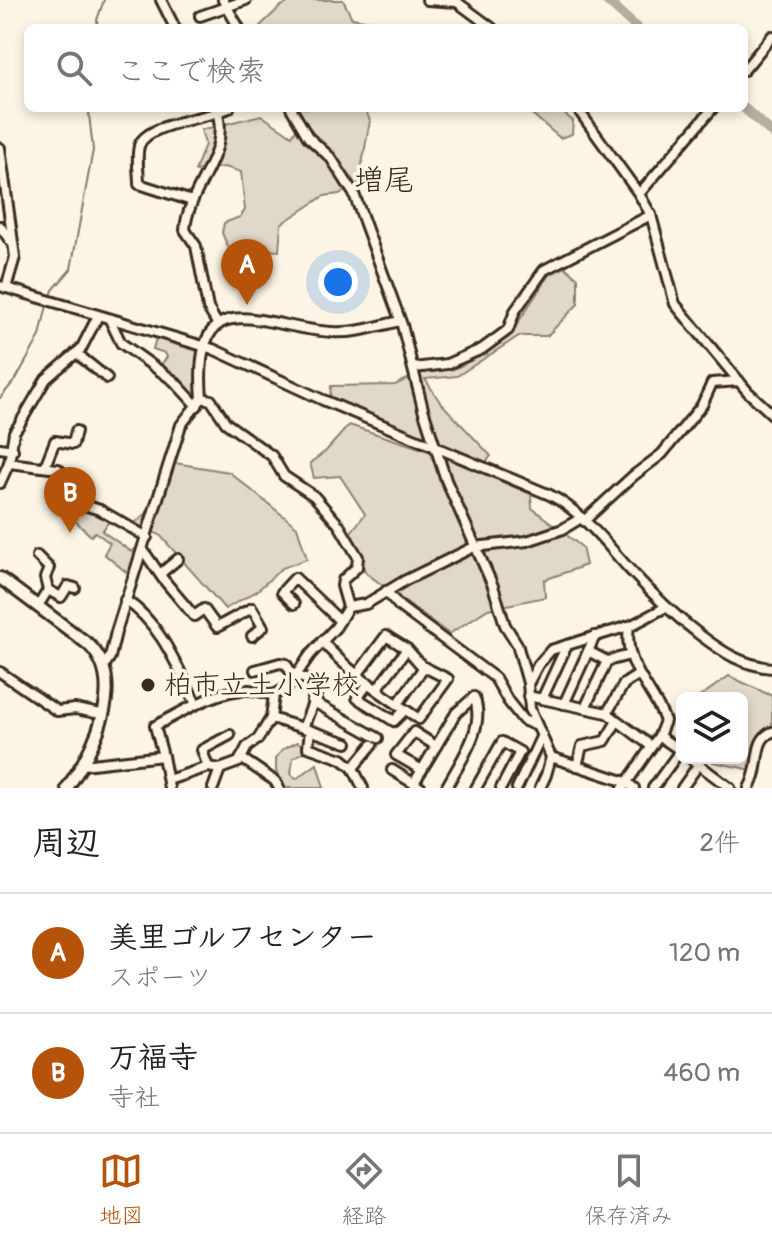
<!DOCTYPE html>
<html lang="ja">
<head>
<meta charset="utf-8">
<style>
	:root { --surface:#fff; --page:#f6f6f6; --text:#222; --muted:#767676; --line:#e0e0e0; --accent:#b45309 }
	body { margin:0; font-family:Pangolin,"Klee One",sans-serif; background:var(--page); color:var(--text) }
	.controls { position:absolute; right:24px; bottom:24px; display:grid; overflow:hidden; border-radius:12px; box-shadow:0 4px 12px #0003 }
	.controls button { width:72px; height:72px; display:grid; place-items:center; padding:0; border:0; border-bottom:2px solid var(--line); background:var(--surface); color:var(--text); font:40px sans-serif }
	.you { position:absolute; left:338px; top:282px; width:28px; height:28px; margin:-20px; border:6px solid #fff; border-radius:50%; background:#1a73e8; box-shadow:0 0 0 12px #1a73e833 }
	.badge { display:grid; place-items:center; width:52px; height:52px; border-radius:50%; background:var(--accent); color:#fff; font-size:26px; font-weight:700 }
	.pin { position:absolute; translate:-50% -66px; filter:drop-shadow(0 2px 4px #0008) }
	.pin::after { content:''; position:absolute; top:42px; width:28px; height:24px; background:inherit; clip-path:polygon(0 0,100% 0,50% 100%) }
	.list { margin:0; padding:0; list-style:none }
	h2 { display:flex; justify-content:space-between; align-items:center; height:104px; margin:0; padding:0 32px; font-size:34px }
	h2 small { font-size:26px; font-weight:400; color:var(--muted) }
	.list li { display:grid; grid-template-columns:52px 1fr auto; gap:24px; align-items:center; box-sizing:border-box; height:120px; padding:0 32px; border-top:2px solid var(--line) }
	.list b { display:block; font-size:30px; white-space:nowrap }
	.list p { margin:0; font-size:26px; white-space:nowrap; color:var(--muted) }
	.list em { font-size:26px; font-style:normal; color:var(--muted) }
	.icon { flex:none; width:44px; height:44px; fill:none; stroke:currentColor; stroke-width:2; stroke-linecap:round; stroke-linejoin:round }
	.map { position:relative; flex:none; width:772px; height:788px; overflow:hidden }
	.search { position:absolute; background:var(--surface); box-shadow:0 4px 12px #0003; left:24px; right:24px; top:24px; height:88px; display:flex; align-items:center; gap:20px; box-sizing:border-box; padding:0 28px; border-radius:12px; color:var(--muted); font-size:30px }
	.sheet { height:344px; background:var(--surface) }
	nav { display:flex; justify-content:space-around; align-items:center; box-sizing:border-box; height:112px; border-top:2px solid var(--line); background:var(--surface); font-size:22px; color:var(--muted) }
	nav a { display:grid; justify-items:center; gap:4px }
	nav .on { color:var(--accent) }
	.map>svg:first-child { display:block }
</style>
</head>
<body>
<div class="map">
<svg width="772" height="788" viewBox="0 0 772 788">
	<rect width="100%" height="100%" fill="#fcf5e5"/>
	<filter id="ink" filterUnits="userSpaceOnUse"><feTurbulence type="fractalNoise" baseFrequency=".0125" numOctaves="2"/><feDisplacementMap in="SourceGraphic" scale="16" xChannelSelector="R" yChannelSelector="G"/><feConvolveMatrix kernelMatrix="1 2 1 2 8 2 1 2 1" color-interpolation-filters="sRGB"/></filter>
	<g filter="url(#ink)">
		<g fill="#e0d8c8" stroke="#8e8173" stroke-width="2">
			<polygon points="294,0 343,0 352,18 382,23 392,28 258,28 281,6"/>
			<polygon points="294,108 365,108 370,121 358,186 339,194 324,196 281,224 279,251 228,247 222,233 224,223 240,217 245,210 241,172 225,167 195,171 205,144 201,130 261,115 292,136 301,121"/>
			<polygon points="525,108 557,108 573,121 572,134 560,138"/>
			<polygon points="565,267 578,278 578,304 547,336 519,336 457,376 425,379 440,402 491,456 485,463 330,398 331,386 395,385 420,373 454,369 486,353 513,330 549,275"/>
			<polygon points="156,338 201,347 197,364 199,397 197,401 190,391 159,367 167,357 165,353 153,349"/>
			<polygon points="349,425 429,451 531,494 532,508 582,547 586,565 544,580 545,597 488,609 449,634 366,573 348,536 365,514 340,476 314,478 310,463 326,451"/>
			<polygon points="175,463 229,472 297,527 307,559 282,568 257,591 225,609 160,535 134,524 161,500"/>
			<polygon points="78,505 98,512 110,520 102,531 132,552 134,549 140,551 131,576 104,554 110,543 95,532 91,536 68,514"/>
			<polygon points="729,676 772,696 772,733 757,753 752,770 713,762 713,758 742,758 742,698 698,698"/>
			<polygon points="298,742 308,749 293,758 291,774 296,779 317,764 324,788 284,788 276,770 276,758 283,749"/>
		</g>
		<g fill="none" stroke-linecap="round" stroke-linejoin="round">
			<g stroke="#85796b" stroke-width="2">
				<polyline points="98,28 97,20 104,0"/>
				<polyline points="50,299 53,290 71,269 93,150 89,114 92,108"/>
				<polyline points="0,398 16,379 40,336 47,305"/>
			</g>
			<g stroke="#b7ad9e" stroke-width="10">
				<polyline points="606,0 637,28"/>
				<polyline points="744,108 772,133"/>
			</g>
			<defs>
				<g id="minor">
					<polyline points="161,0 175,28"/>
					<polyline points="223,0 239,28"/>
					<polyline points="427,0 457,2 492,28"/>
					<polyline points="200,16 246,0"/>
					<polyline points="744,70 772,36"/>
					<path d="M216 108C233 154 188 186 185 230L196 246 208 308 218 325"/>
					<polyline points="291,108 308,137 331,158 354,194 402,325 423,409 446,480 493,586 505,625 517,644 528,683 530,709 551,757 546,775 540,788"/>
					<polyline points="577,108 639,194 651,215 675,304 748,392 772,414"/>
					<polyline points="0,148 15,257 6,288"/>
					<polyline points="639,194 713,108"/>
					<path d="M192 201 139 184C139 173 136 157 139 146 146 123 207 119 229 108"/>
					<polyline points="0,226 11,242"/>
					<path d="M0 286 213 349 323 400 550 495C583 512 606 544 631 571 653 595 675 616 700 635 724 653 742 665 772 668"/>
					<polyline points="110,320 121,343 174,381 197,406"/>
					<polyline points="76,353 107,378"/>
					<polyline points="414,368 447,364 482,349 508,330 515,311 544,270 651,215"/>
					<polyline points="202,398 211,400 226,423 272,456 284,476 314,496 339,525 358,557 357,567 343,580 342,586 348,607 336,627 310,655 288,687 274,695"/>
					<polyline points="0,448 13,450"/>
					<polyline points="9,463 58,469 69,479 75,497 81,504 100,510 147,537"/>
					<polyline points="45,466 55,441 73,444 76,431"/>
					<polyline points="0,483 9,463 14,432 19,425 46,379 81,349 98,316"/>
					<polyline points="584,521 633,476 662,454 702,405 712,383 739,381"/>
					<polyline points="143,550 163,579 194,616 204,609 217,627 252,608 263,627 252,636"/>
					<polyline points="37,556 49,568 45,578 48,590 38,606"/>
					<polyline points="160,574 178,559"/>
					<polyline points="48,590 61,597 68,586 75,588"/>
					<polyline points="386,591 400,607 495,678 508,701 523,720 537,726"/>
					<path d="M125 600C160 622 178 668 196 704"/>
					<polyline points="294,604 282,592 295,578 340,621"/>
					<polyline points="348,607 366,604 406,580 474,547 527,541 563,529 581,518"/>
					<path d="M322 641C349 673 384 695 419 719L448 679 422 666 407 649 386 636 357 675"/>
					<polyline points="588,651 607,661 630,655"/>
					<path d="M104 666 110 657 116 632 181 425 202 398C192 278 261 328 332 332 354 334 378 326 400 321"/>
					<polyline points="255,670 280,663 286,664 294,677"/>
					<polyline points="0,672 57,711 75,709 101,714"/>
					<polyline points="529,682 538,665 551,650 632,625 666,607"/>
					<polyline points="369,683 357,698 394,721 405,710"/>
					<polyline points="377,689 407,649"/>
					<polyline points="528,696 607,713 651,746"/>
					<polyline points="542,699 567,645"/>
					<polyline points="312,701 378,738"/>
					<polyline points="398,704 424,667"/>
					<polyline points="564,704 595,636"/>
					<polyline points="585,708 607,661"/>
					<polyline points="607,713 624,684 638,675"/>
					<polyline points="271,718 303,728 320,685 295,675"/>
					<polyline points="306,729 347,743"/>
					<polyline points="310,731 308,747 342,759 353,768"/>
					<polyline points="659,736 681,751"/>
					<polyline points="163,756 169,788"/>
					<polyline points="551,757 626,782 634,788"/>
					<polyline points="241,758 275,781 279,788"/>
					<polyline points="690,758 730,788"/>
					<path d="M83 765 163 756 155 726C182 712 219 688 250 690 258 690 266 694 274 695L271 718 258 739 247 747 239 762 220 769 213 788"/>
					<polyline points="577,766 582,746 605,741 617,721"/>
					<polyline points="208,767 202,750 230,735"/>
					<polyline points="392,770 421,788"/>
					<polyline points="422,770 396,755 414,732 436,746"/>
					<polyline points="168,780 208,767 220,769"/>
					<path d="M414 783 456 713 474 697C487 727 460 761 446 788"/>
					<polyline points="363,788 353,768 372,745"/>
					<polyline points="476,788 502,742 520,752 501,788"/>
					<polyline points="517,788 542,735"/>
					<path d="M623 788 659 736 665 721C652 686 623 667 629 626"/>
					<polyline points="653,788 680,751"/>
					<polyline points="682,788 699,764"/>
					<path d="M749 788C762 767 752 740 772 732"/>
				</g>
				<path id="major" d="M0 578 88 644C129 682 93 751 67 788"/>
			</defs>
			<use href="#minor" stroke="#3b2a1e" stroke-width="14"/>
			<use href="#major" stroke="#3b2a1e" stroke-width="16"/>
			<use href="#minor" stroke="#fcf5e5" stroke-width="8"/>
			<use href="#major" stroke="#fcf5e5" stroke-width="10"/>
		</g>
	</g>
	<circle fill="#3b2a1e" stroke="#fcf5e5" stroke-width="3" cx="148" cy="685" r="8"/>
	<g text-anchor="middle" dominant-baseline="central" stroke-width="7" stroke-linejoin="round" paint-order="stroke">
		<g font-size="28" fill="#3b2a1e" stroke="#fcf5e5" text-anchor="start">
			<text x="164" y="685">柏市立土小学校</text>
		</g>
		<g font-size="30" fill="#3b2a1e" stroke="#fcf5e5">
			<text x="384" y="180">増尾</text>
		</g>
	</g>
</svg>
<div class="controls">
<button><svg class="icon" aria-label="layers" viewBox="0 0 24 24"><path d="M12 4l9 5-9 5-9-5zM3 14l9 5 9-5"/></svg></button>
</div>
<div class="you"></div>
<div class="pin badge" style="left:247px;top:305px">A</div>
<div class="pin badge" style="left:70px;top:533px">B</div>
<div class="search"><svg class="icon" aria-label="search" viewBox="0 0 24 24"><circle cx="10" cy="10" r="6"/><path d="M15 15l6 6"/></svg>ここで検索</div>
</div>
<section class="sheet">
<h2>周辺<small>2件</small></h2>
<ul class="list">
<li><span class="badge">A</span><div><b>美里ゴルフセンター</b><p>スポーツ</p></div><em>120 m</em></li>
<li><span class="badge">B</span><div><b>万福寺</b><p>寺社</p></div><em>460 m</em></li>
</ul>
</section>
<nav>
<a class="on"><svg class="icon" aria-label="map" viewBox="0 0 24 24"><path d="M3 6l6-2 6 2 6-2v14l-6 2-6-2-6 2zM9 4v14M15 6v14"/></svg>地図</a>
<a><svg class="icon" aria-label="directions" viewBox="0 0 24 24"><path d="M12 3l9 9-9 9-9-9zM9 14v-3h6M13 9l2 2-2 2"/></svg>経路</a>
<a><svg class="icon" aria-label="saved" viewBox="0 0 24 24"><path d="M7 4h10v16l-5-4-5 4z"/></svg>保存済み</a>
</nav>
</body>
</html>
